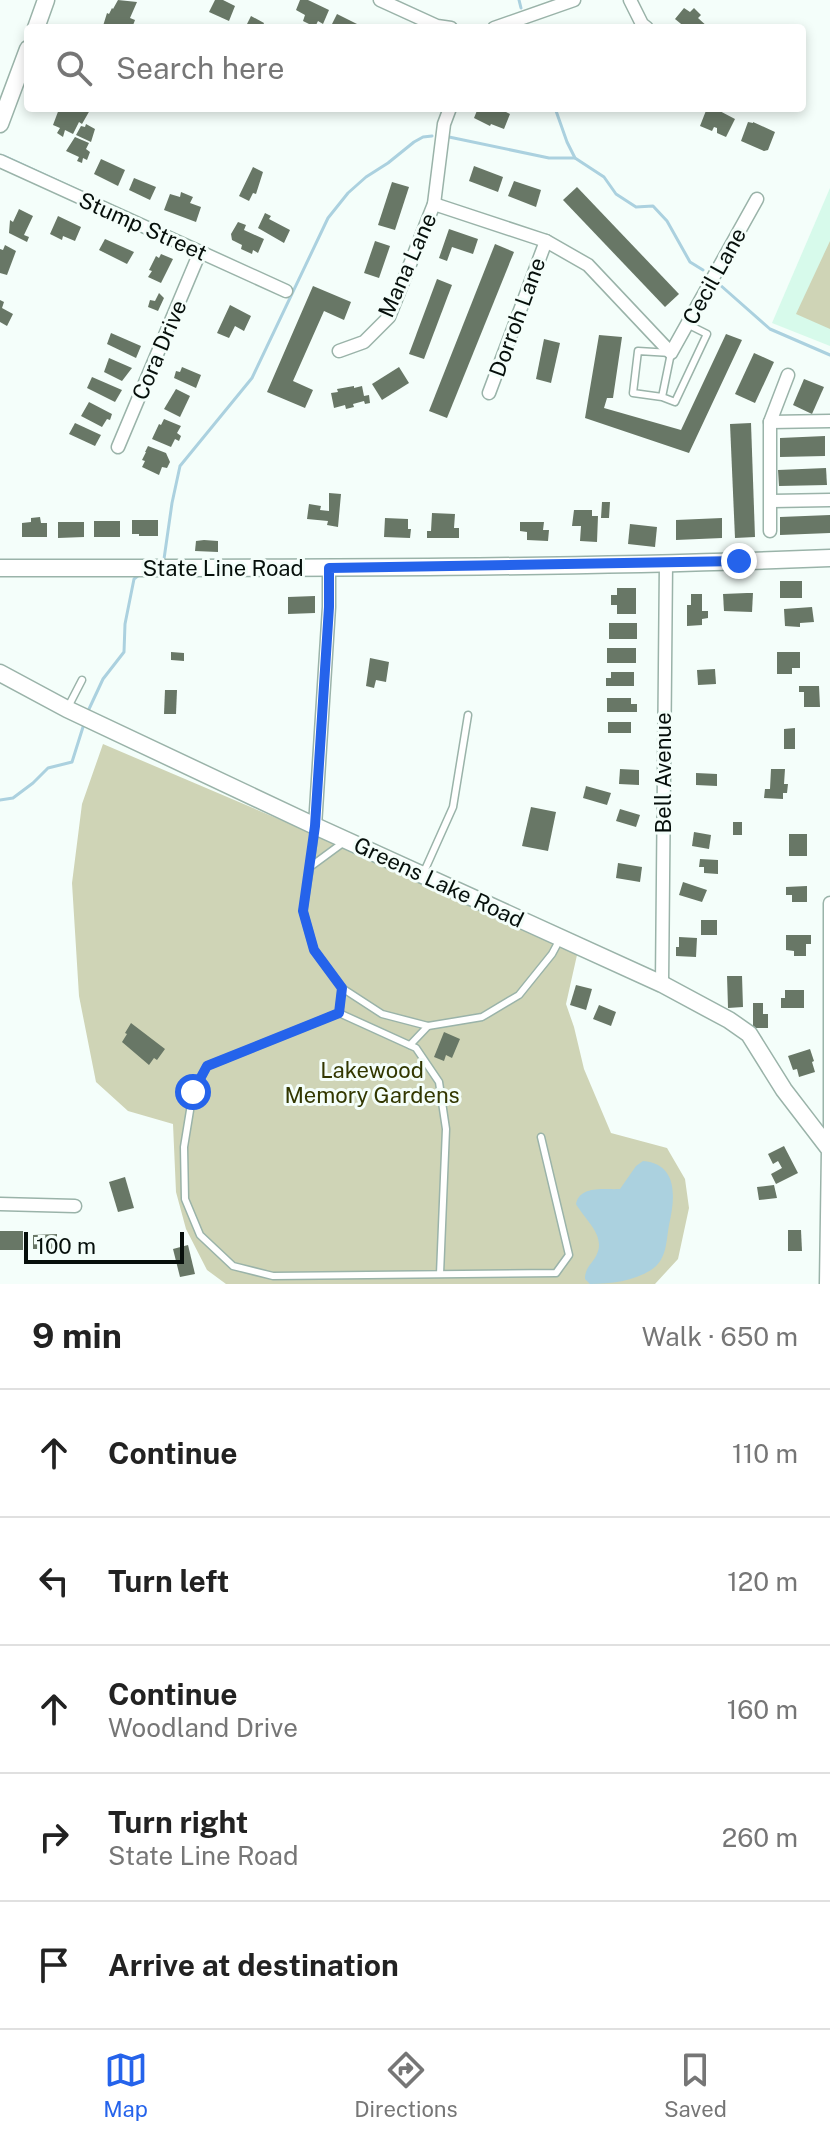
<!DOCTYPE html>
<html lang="en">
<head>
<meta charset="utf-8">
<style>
	:root { --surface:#fff; --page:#f2f2f2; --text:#222; --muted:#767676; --line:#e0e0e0; --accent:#2563eb }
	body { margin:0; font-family:"Public Sans",sans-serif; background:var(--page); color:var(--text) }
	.scale { position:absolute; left:24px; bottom:20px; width:160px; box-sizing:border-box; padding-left:8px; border:4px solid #060f0b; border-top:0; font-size:22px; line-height:28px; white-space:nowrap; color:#060f0b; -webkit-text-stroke:6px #f4fefa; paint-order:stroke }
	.stop { position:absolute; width:24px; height:24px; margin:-18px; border:6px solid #2563eb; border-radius:50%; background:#fff }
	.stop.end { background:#2563eb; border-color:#fff; box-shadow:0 2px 8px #0008 }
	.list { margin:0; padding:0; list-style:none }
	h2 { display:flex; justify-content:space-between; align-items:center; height:104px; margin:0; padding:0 32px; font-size:34px }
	h2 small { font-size:26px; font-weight:400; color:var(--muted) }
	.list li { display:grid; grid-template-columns:52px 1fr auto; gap:24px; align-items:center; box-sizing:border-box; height:128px; padding:0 32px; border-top:2px solid var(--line) }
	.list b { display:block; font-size:30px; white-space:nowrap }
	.list p { margin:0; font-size:26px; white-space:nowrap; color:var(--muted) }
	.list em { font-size:26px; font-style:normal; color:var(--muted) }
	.icon { flex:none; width:44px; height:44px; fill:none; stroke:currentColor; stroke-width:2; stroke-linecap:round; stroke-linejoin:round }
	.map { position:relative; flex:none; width:830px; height:1284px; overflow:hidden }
	.search { position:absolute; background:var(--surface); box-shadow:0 4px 12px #0003; left:24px; right:24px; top:24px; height:88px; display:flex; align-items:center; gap:20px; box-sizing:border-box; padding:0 28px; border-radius:8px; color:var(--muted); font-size:30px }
	.sheet { height:744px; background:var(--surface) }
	nav { display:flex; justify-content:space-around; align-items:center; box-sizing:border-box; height:112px; border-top:2px solid var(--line); background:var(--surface); font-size:22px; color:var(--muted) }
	nav a { display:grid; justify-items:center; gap:4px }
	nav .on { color:var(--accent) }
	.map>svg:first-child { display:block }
</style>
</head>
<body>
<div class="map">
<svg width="830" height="1284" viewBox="0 0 830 1284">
	<rect width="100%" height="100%" fill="#f4fefa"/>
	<polygon fill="#d7faeb" points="830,188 830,346 772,323"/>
	<g fill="#cfd4b6">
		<polygon points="830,241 830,329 796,314"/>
		<polygon points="103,744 302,829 577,955 566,1004 574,1027 584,1069 611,1133 667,1148 685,1179 689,1208 678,1259 655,1284 226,1284 207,1270 186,1229 176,1192 173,1124 128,1111 96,1082 79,996 72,883 82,804"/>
	</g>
	<path fill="#abd1df" d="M643 1161C679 1164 675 1199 669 1225 666 1242 667 1260 651 1270 634 1281 610 1284 590 1284L585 1279C585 1268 591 1265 596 1256 607 1236 585 1220 576 1204 580 1185 605 1190 620 1189L636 1166Z"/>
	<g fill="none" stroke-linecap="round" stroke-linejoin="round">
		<g stroke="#abd1df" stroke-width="3">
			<polyline points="519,0 521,8"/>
			<polyline points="555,108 567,142 575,158 604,177 616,194 636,207 653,206 667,221 690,262 703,270"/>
			<polyline points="449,137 549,158 575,158"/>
			<polyline points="4,156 130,214"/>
			<polyline points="719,284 770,329 830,355"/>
			<polyline points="162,561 164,559 172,503 180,466 252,378 328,218 348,193 366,177 388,163 414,142 423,137 432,136"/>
			<polyline points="89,709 103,679 124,652 125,624 134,579 139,575"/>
			<polyline points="0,800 13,798 33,783 48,768 72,762 83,727"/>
		</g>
	</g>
	<g fill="#687766">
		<polygon points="118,0 137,2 130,18 135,20 132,28 108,28 103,26 107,13 109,14 112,8 113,9"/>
		<polygon points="215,0 223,0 235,6 229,21 209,12"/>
		<polygon points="300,0 308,0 329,10 323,24 318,21 315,27 303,21 305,15 296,10"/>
		<polygon points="684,8 690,12 694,8 701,15 698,18 709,28 686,28 675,19"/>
		<polygon points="337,14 365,28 330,28"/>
		<polygon points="251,16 264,23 262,28 245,28"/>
		<polygon points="62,108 90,110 82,124 79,122 73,134 65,130 63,137 57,133 60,128 53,125 59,109 61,111"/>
		<polygon points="478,108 498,108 510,114 504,129 491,124 490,126 474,118"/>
		<polygon points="707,108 714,108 735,119 726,137 717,133 717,128 714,127 712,131 700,126"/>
		<polygon points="748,122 753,123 753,122 775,132 768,150 764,151 741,141"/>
		<polygon points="86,124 95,129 91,142 76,135 81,126 85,127"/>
		<polygon points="75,137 89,143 86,149 90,152 87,160 83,158 82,163 77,161 79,157 66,151"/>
		<polygon points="101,159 125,170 118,186 94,174"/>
		<polygon points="474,166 503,177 498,192 469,181"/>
		<polygon points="253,167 263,172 256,194 253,193 249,201 239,196"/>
		<polygon points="134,178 156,187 150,200 129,190"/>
		<polygon points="514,181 541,190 536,207 508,196"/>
		<polygon points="392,182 409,187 395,230 378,225"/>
		<polygon points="577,187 679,294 665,307 563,200"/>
		<polygon points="181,192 193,197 190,203 201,207 196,222 164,210 170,194 180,197"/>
		<polygon points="19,209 33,216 24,235 29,237 27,242 9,233 10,220 13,222"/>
		<polygon points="265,213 271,216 269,219 290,230 284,243 258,228"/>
		<polygon points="58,216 81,227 75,241 63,236 62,240 50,234"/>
		<polygon points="238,222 246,225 244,230 264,239 258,253 253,250 252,254 241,249 242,245 232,240 231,234"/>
		<polygon points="449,229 478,239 473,254 452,247 447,261 439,258"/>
		<polygon points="105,239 134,252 127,264 99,250"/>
		<polygon points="375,241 390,246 379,278 364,273"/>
		<polygon points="495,244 514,252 447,418 429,411"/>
		<polygon points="5,245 16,251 7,275 0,273 0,249 3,250"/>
		<polygon points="161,254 173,259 161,283 148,277 152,271 149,270 156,256 159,258"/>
		<polygon points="437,279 452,285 424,359 409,354"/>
		<polygon points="313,286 351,302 344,320 324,311 293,381 313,390 305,408 267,392"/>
		<polygon points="159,293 164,298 158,311 148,307 150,300 155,301"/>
		<polygon points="0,300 4,302 2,308 13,314 7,326 0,322"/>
		<polygon points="230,305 251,316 244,331 235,326 229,338 217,333"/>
		<polygon points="111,333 141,346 136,358 107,344"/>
		<polygon points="726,334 742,340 689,453 585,418 599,335 622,337 613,398 607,398 604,408 681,430"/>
		<polygon points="544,339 560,343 551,383 536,379"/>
		<polygon points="754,353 774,362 755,403 735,394"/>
		<polygon points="109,358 132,368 122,381 104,372"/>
		<polygon points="182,367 201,375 196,388 174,378 176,371 180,372"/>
		<polygon points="399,367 409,383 382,400 372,384"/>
		<polygon points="92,377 122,390 115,402 87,388"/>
		<polygon points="804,379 824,387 812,414 793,405"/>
		<polygon points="354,386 354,388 362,386 364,396 369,395 370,403 365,404 364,401 353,404 354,407 346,409 345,405 334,408 331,393 338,392 337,389"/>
		<polygon points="176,389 190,396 180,417 164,409"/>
		<polygon points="89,402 112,414 110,420 107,419 102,427 81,416"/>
		<polygon points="164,419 181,426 177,433 181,436 179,441 175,439 171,447 152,439 159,424 161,425"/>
		<polygon points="75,423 101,435 95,446 69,434"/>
		<polygon points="751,423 755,537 735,538 730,424"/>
		<polygon points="825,436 825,456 780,457 780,438"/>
		<polygon points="148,446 166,453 170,462 167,468 162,467 159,475 142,467 145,461 142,460 146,452 145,452"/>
		<polygon points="826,468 827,485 779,486 778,470"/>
		<polygon points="329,493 341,494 338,527 327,525 328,521 307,519 309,504 321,506 320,510 329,511"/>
		<polygon points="602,502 610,502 609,518 601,518"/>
		<polygon points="574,510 592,510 592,516 598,516 597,542 580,541 581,526 572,526"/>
		<polygon points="432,513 455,514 454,528 459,528 459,538 427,538 427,531 431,531"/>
		<polygon points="830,515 830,533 780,535 780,517"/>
		<polygon points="40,517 41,523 47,523 47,537 22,537 22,523 31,522 31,518"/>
		<polygon points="385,518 408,519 408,529 411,529 410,538 384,537"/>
		<polygon points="722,518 722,538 676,540 676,520"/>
		<polygon points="132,520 158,520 158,536 139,536 139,534 132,534"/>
		<rect x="94" y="521" width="26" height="16"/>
		<polygon points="58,522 84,522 84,537 58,538"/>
		<polygon points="520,522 544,522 543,530 549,530 548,541 527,540 527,532 520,531"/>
		<polygon points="630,524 657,527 655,547 628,544"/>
		<polygon points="204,540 218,541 218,552 195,551 196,541"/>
		<rect x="780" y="581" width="22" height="17"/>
		<polygon points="617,588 636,588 636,614 617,614 617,605 611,605 611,595 617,595"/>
		<polygon points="747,593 753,593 752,612 724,611 723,594"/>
		<polygon points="691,594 702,594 702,611 708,611 708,618 702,619 702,625 687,626 687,605 691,605"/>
		<polygon points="315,596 315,613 288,614 288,597"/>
		<polygon points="812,607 814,622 800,623 800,627 785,626 784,609"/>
		<rect x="609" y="623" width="28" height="16"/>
		<rect x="607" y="648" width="29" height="15"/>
		<polygon points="171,652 184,653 184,661 171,660"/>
		<polygon points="777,652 800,652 800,668 792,668 792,674 777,674"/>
		<polygon points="370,658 389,662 386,682 376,680 374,688 366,686"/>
		<polygon points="715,669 716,684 698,685 697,670"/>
		<polygon points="611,672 634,672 634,686 606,686 606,678 611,678"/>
		<polygon points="799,686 819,686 820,707 804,707 804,692 799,692"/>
		<polygon points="165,690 177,690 176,714 164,714"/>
		<polygon points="607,698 631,698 631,704 637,704 637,712 607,712"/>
		<rect x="608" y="722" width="23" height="11"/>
		<polygon points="795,728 795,749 784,749 784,729"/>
		<polygon points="620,769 639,770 639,785 619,784"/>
		<polygon points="771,769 785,769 784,784 788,784 787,793 783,793 783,799 764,798 765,789 770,789"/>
		<polygon points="696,773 717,774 717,786 696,785"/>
		<polygon points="586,786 611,793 607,805 583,798"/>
		<polygon points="531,807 556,812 548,851 522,846"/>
		<polygon points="620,809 640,815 636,827 616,821"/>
		<rect x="733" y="822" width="9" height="13"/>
		<polygon points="694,832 711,835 709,849 692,846"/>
		<rect x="789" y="834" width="18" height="22"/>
		<polygon points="700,859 718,860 718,874 704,873 704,867 699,867"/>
		<polygon points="618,863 642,867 640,882 616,878"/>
		<polygon points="683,882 707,890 702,902 679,895"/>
		<polygon points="807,886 807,902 792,902 792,895 786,895 786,887"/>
		<rect x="701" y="920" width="16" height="15"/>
		<polygon points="786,935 811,935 811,944 806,944 806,956 794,956 794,951 786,950"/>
		<polygon points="679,937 697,938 696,957 676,956 676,947 679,947"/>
		<polygon points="727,976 742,976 743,1007 728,1008"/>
		<polygon points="576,985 592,989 586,1010 570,1005"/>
		<polygon points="785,990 804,990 804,1008 781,1008 781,998 785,998"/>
		<polygon points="753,1003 763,1003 763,1014 768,1014 768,1028 753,1028"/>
		<polygon points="599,1005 616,1012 611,1026 593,1019"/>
		<polygon points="131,1023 165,1049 157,1060 154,1058 149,1065 122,1042 127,1034 125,1033"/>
		<polygon points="444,1032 460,1039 452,1058 446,1055 444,1061 434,1057"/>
		<polygon points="810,1049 814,1061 812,1062 815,1072 799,1077 797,1069 793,1070 788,1056"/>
		<polygon points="784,1146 798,1173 776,1184 771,1174 782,1168 778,1161 773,1164 768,1154"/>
		<polygon points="125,1177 134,1208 118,1212 109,1182"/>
		<polygon points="774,1185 777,1198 759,1200 757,1187"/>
		<polygon points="788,1230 801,1230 802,1251 788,1251"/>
		<rect x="0" y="1231" width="23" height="19"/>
		<polygon points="57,1234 57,1249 33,1249 33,1235"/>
		<polygon points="188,1245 195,1274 180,1277 173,1249"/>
	</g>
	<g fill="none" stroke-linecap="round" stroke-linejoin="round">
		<defs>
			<g id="service">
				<polyline points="662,397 671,353 638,351 633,393 662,397 675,402 707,334 687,324"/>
				<polyline points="67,709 82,680"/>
				<polyline points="310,866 315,830"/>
				<polyline points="423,874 453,807 468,715"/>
				<polyline points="342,988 382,1014 428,1026"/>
				<polyline points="339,1013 342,988 314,950 303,911 310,867 344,842"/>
				<polyline points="410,1045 428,1026 482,1017 519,995 552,954 560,939"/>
				<polyline points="440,1274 446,1129 439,1082 416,1048 339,1013 207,1066 193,1092 184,1147 185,1199 200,1235 233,1266 273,1276 556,1273 569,1255 541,1137"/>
			</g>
			<g id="minor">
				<polyline points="380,0 437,26 451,28"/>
				<polyline points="630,0 642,24 647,28"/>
				<polyline points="494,28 574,0"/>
				<polyline points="0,161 286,291"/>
				<polyline points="434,204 546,241 588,265 671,353 757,199"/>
				<polyline points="339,351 364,342 389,317 434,204 444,124 450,108"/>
				<polyline points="489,393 546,241"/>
				<polyline points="770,422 830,421"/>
				<polyline points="118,447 200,252"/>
				<polyline points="772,501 830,500"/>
				<polyline points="770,531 770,422 788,375"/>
				<polyline points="315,826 329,607 329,568"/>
				<polyline points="662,984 666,563"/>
				<polyline points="830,1150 830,903"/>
				<polyline points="0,1204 75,1206"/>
			</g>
			<g id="tertiary">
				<polyline points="36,28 46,0"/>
				<polyline points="0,124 28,49"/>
				<path d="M0 568C277 568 554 569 830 558"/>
				<polyline points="0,673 67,709 315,826 662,984 729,1020 749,1034 784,1090 830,1150 828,1284"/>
			</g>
		</defs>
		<use href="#service" stroke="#9ab3a9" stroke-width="9"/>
		<use href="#minor" stroke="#9ab3a9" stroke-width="15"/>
		<use href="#tertiary" stroke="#9ab3a9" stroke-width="19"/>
		<use href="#service" stroke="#fff" stroke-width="6"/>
		<use href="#minor" stroke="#fff" stroke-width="12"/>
		<use href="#tertiary" stroke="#fff" stroke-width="16"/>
	</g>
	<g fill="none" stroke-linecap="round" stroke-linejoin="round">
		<polyline stroke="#2563eb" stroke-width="10" points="193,1092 207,1066 339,1013 342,988 314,950 303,911 315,826 329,607 329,568 739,561"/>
	</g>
	<g text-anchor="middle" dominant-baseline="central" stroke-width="6" stroke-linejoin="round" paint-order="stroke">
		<g font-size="22" fill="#060f0b" stroke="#f4fefa">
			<text transform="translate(143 226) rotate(24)">Stump Street</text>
			<text transform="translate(407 265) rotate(-66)">Mana Lane</text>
			<text transform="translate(714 276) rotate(-61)">Cecil Lane</text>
			<text transform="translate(517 317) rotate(-70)">Dorroh Lane</text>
			<text transform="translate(159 350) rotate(-67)">Cora Drive</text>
			<text x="223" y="568">State Line Road</text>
			<text transform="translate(663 773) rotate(-90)">Bell Avenue</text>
			<text transform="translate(439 882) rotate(25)">Greens Lake Road</text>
		</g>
		<g font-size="22" fill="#323700" stroke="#f4fefa">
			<text x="372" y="1070">Lakewood<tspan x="372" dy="25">Memory Gardens</tspan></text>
		</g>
	</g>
</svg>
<div class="scale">100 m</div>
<div class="stop" style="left:193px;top:1092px"></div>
<div class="stop end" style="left:739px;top:561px"></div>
<div class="search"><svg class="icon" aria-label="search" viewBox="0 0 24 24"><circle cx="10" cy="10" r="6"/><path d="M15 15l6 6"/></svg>Search here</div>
</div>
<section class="sheet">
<h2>9 min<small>Walk · 650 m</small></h2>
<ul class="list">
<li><svg class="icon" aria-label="ahead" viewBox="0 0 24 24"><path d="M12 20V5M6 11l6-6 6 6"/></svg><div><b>Continue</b></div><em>110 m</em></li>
<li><svg class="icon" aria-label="left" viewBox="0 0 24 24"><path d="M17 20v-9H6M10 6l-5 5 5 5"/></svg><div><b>Turn left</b></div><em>120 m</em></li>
<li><svg class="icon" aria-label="ahead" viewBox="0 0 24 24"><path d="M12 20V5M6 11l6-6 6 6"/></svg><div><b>Continue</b><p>Woodland Drive</p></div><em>160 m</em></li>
<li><svg class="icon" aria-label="right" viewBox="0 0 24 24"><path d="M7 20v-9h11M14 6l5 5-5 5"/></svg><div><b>Turn right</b><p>State Line Road</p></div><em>260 m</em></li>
<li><svg class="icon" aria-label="arrive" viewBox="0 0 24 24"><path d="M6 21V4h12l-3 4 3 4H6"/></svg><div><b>Arrive at destination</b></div></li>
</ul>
</section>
<nav>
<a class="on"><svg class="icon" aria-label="map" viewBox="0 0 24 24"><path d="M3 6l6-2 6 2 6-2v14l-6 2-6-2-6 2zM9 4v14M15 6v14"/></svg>Map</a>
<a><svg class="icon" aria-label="directions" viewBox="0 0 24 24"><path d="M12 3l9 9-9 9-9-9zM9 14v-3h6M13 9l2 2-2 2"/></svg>Directions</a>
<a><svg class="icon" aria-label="saved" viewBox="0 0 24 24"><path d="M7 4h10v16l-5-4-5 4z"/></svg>Saved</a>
</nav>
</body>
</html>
